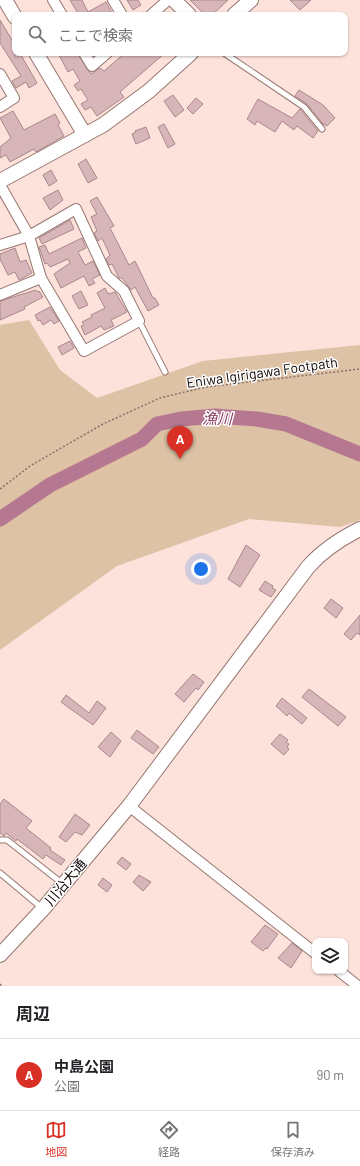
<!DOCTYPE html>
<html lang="ja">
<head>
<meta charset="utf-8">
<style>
	:root { --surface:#fff; --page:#f6f6f6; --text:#202124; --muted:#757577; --line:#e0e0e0; --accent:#d93025 }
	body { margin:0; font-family:Barlow,"Noto Sans JP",sans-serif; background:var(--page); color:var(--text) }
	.controls { position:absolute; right:12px; bottom:12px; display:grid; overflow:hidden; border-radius:8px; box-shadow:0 1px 3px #0004 }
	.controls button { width:36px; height:36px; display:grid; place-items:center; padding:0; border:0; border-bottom:1px solid var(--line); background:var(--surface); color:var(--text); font:20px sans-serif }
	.you { position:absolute; left:201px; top:569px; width:14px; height:14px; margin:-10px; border:3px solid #fff; border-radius:50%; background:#1a73e8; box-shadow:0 0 0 6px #1a73e833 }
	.badge { display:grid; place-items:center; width:26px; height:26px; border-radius:50%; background:var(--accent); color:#fff; font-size:13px; font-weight:700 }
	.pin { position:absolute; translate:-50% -33px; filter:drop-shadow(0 1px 2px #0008) }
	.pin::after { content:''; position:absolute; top:21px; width:14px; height:12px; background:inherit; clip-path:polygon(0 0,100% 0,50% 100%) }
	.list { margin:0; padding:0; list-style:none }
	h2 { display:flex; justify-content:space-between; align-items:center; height:52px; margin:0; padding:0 16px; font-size:17px }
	h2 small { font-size:13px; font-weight:400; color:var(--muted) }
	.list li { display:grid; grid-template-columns:26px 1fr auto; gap:12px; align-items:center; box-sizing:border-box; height:72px; padding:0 16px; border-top:1px solid var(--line) }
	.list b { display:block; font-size:15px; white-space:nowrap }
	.list p { margin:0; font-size:13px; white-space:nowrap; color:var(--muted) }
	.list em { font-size:13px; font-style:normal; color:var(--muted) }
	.icon { flex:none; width:22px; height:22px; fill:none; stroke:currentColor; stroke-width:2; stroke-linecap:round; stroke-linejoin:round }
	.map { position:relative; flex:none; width:360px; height:986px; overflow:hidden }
	.search { position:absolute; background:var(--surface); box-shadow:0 1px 3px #0004; left:12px; right:12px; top:12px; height:44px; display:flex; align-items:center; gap:10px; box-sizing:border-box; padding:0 14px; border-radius:8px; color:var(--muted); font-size:15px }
	.sheet { height:124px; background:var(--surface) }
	nav { display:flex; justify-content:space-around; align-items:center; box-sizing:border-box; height:56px; border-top:1px solid var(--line); background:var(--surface); font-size:11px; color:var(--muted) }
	nav a { display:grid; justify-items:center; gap:2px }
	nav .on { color:var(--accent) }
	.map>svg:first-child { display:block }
</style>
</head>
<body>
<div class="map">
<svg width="360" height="986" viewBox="0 0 360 986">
	<rect width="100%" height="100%" fill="#fde1db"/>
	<polygon fill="#ddc2a5" points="29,320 60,370 97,398 203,361 360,345 360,520 340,527 249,519 117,566 0,650 0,325"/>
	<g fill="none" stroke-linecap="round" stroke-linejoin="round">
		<polyline stroke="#b57890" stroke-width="15" points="0,519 50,485 142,439 157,424 181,419 215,416 257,419 286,424 360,454"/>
	</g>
	<g fill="#d8b5b8" stroke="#a9888b">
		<polygon points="70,0 82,0 88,12 106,2 113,15 79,15"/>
		<polygon points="127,0 138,0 141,5 133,10"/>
		<polygon points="190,0 228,0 212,15 205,15"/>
		<polygon points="290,0 311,0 300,10"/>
		<polygon points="0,20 15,45 15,58 21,55 37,83 29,88 26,82 16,88 12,81 21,76 0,43"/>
		<polygon points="58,53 73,53 75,56 78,54 91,74 100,68 104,71 125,53 165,53 120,92 124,97 97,116 91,107 85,110 81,104 88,100 81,89 78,91 74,85 80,81 73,69 68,72"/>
		<polygon points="299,90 323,105 335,118 327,126 323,124 307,104 295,96"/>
		<polygon points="173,95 184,110 175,117 164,101"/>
		<polygon points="196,98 203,104 193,114 187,108"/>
		<polygon points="258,99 292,118 300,109 318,131 313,138 297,126 294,130 282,121 275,132 257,121 255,125 247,119"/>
		<polygon points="13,111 24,130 55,114 60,123 58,125 64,136 36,152 34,149 10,162 6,155 0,158 0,147 11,138 0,118"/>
		<polygon points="164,124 175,144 168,148 158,127"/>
		<polygon points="146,127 150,138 136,144 132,134 135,133 135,131"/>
		<polygon points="86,159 97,178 88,183 78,164"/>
		<polygon points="51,170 57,181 49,186 43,175"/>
		<polygon points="58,190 63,200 50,210 43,198"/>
		<polygon points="97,197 114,226 110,228 129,265 135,261 153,298 155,298 159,305 148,311 135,287 131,290 122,278 119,278 112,264 109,265 106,259 110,255 102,238 98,241 94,233 97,231 91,217 97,214 90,201"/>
		<polygon points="70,220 74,229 42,244 39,238"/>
		<polygon points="82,238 86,248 78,252 85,265 93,261 100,275 92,279 95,283 89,286 84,276 61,288 54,274 70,263 68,259 50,267 47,263 45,264 39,247 45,245 49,254"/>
		<polygon points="15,248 20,262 26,260 32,273 19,280 15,272 8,275 0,259 0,254"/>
		<polygon points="105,288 108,294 115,292 127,312 111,320 114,326 104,330 101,326 85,335 81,326 84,325 82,322 92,317 91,315 105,308 97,293"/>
		<polygon points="36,290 38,292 39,291 43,297 24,307 25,309 0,320 0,301"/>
		<polygon points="81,291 88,305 79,309 72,296"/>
		<polygon points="50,307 59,321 54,324 51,320 43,325 40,320 38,321 35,315"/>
		<polygon points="70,341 74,348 62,355 58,347"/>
		<polygon points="246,545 260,555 240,587 228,579"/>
		<polygon points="265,581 273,586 272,588 276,590 271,597 259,590"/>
		<polygon points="331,599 343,608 336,618 324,608"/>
		<polygon points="360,615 360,635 357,633 351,640 344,634"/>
		<polygon points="193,674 204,682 198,690 196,688 184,702 175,694"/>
		<polygon points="309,689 346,717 338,726 302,697"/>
		<polygon points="66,695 89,713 97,701 106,708 93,725 61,702"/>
		<polygon points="282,698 307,718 302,724 289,713 287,716 276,706"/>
		<polygon points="137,730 159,747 153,754 131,738"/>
		<polygon points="111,732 121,741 110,757 98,747"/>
		<polygon points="280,734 288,740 286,742 289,744 287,747 289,749 284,755 271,744"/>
		<polygon points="4,799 32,821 26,828 51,848 50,850 65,860 61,865 46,855 43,859 17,839 16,841 6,833 4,836 0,833 0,804"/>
		<polygon points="75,814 90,825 82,835 75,832 66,842 59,837"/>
		<polygon points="122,857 131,864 126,870 117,863"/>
		<polygon points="139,875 151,882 143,891 133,882"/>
		<polygon points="103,878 112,885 107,892 98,885"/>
		<polygon points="265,925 278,934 267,949 266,948 263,951 251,942"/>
		<polygon points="292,943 302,951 291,968 278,958"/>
	</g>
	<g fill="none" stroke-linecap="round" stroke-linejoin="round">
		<defs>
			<g id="lane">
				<polyline points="224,53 304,107 322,129"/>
				<polyline points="139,321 165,372"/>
				<polyline points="0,840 7,840 63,884"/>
				<polyline points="0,873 42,908"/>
			</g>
			<g id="street">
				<polyline points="53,0 62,15"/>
				<polyline points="113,0 122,15"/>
				<polyline points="151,15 168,0"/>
				<polyline points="84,53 92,66 107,53"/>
				<polyline points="0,74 14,98 0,107"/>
				<polyline points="0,185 29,236 41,278 84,351 139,321 124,291 107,276 76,209 29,236 0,245"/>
				<polyline points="0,295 41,278"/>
				<polyline points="129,806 315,953"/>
				<polyline points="339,971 358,986"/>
			</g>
			<g id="secondary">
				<polyline points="5,0 15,17"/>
				<polyline points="174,0 189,15"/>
				<polyline points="234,15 251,0"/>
				<polyline points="36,53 85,135"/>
				<polyline points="0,181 103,125 149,91 191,53"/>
				<path d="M0 955 43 909 129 806 308 567C323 550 340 539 360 529"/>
			</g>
		</defs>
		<use href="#lane" stroke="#967770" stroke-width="7"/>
		<use href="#street" stroke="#967770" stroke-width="12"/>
		<use href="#secondary" stroke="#967770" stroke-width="16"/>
		<g stroke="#85726e" stroke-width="1.5" stroke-dasharray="2 2" stroke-linecap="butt">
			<polyline points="0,489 30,466 103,424 160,398 206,387 360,369"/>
			<polyline points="0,984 2,986"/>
		</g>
		<use href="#lane" stroke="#fff" stroke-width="5"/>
		<use href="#street" stroke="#fff" stroke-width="10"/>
		<use href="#secondary" stroke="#fff" stroke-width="14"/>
	</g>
	<g text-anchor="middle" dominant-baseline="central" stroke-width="3" stroke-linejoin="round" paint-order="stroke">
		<g font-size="14" fill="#130907" stroke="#fff">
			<text transform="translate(262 372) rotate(-8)">Eniwa Igirigawa Footpath</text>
			<text transform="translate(65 882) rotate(-50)">川沿大通</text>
		</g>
		<g font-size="15" font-style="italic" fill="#84385a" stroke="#fff">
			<text transform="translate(217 418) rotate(1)">漁川</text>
		</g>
	</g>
</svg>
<div class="controls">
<button><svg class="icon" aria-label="layers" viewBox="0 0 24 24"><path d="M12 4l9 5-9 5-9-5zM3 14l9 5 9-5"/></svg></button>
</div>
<div class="you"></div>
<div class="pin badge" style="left:180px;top:459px">A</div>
<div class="search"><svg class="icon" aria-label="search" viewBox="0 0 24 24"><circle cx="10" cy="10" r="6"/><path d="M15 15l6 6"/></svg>ここで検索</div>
</div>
<section class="sheet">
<h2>周辺<small></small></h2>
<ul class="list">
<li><span class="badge">A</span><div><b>中島公園</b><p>公園</p></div><em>90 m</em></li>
</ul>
</section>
<nav>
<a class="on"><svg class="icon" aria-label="map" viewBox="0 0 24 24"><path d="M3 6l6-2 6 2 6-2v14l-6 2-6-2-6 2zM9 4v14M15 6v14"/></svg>地図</a>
<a><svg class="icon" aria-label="directions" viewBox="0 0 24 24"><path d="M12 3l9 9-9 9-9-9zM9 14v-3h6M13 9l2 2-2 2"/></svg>経路</a>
<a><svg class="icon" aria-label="saved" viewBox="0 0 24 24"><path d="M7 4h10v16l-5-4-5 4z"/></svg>保存済み</a>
</nav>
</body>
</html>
